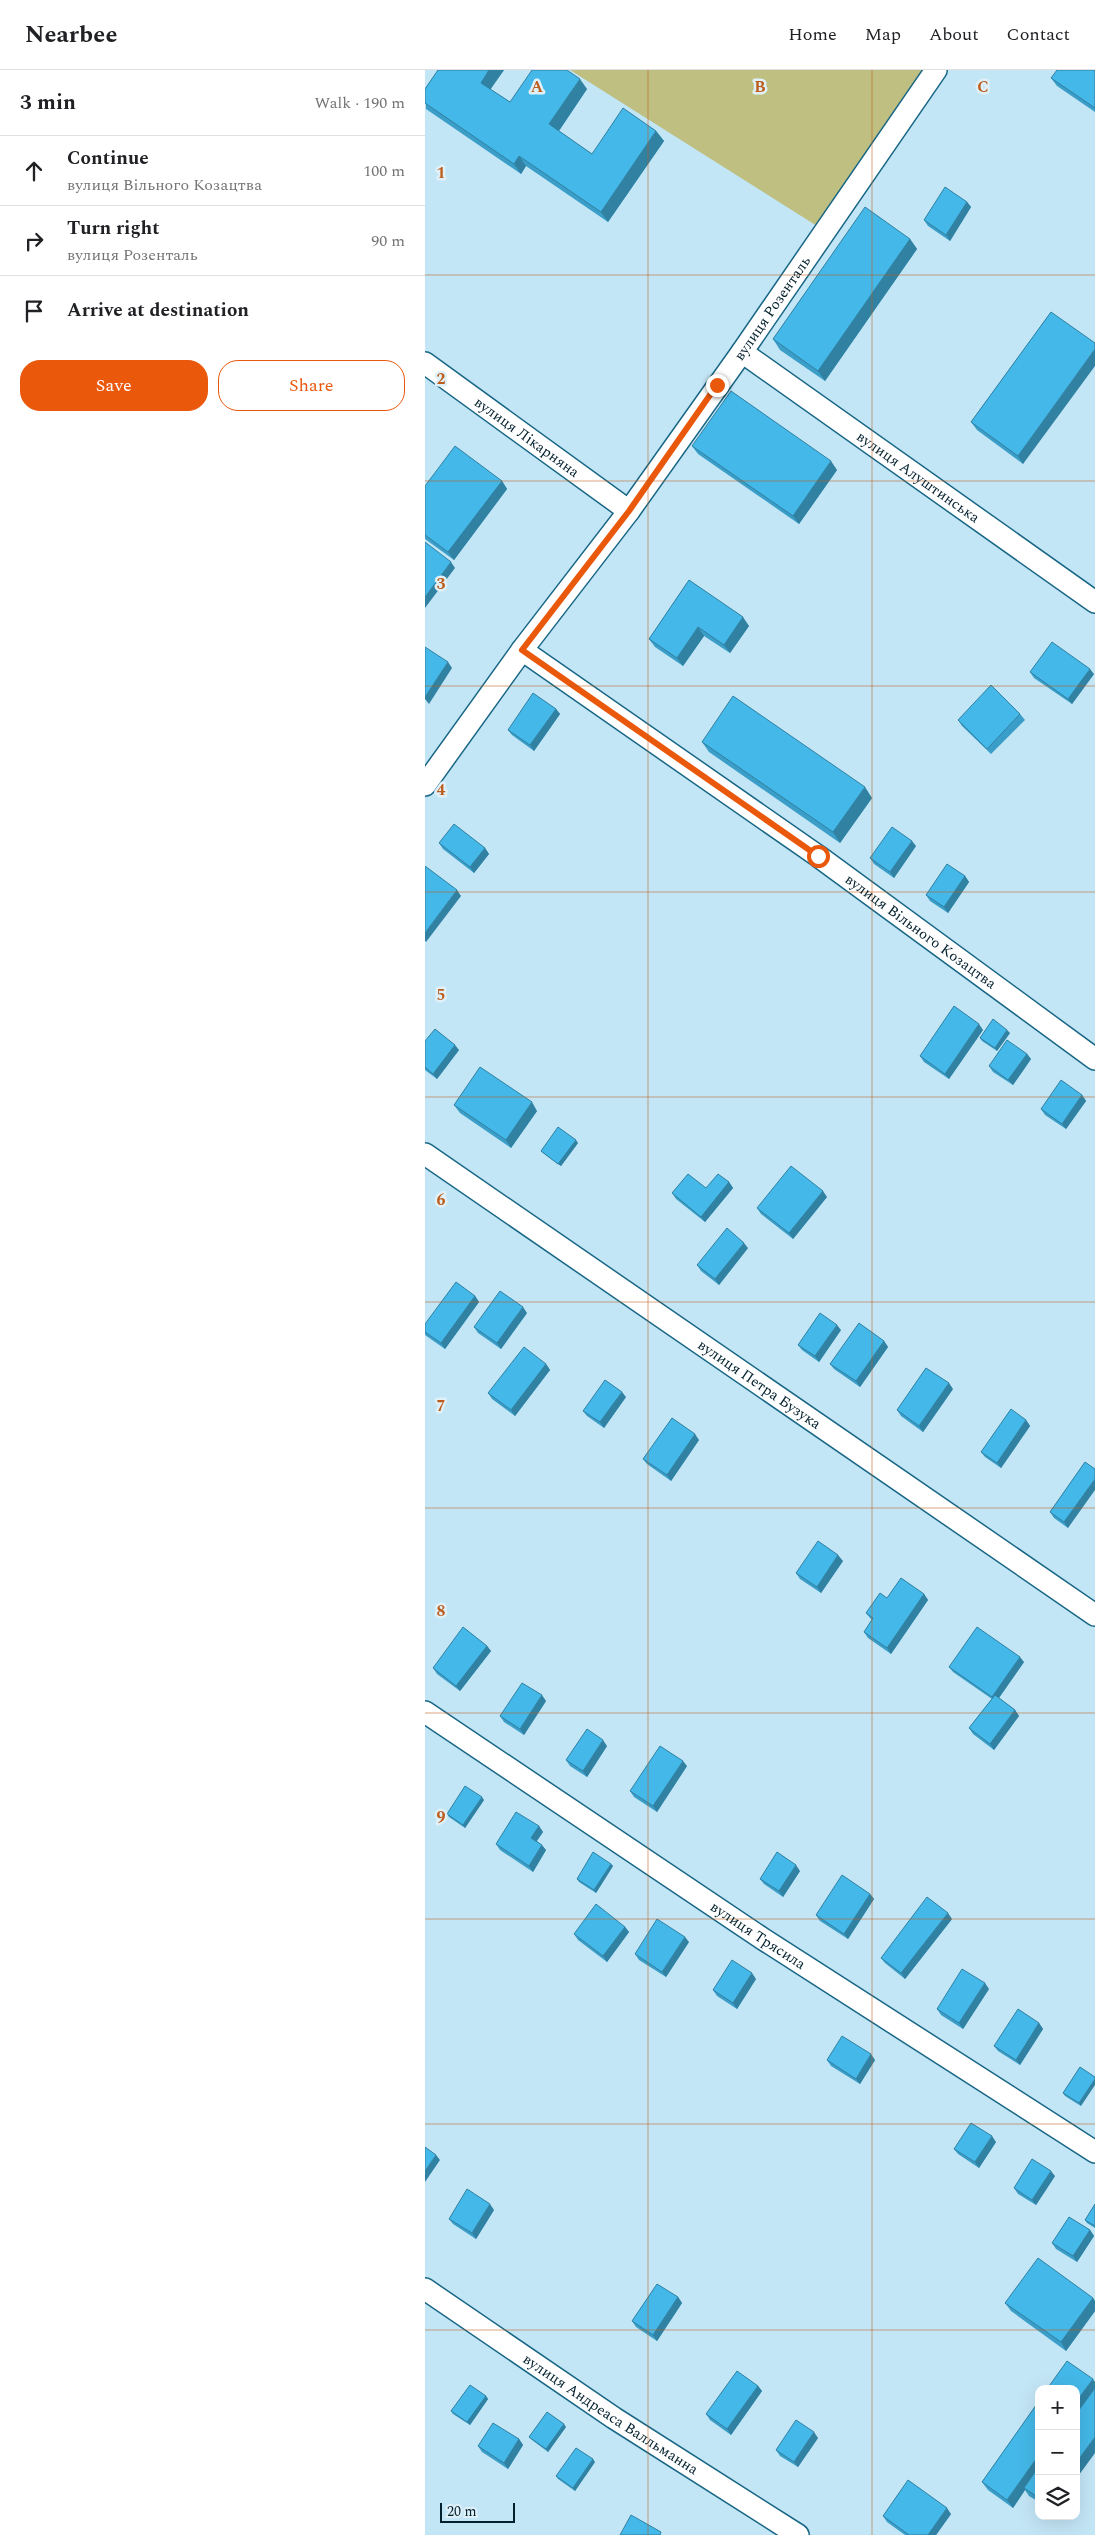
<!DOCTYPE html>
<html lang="en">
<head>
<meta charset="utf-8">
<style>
	:root { --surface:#fff; --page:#f2f2f2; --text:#202124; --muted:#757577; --line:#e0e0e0; --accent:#ea580c }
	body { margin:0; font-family:Spectral,serif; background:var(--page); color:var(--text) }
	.controls { position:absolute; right:15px; bottom:15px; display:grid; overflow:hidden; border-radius:10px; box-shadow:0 5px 20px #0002 }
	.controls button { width:45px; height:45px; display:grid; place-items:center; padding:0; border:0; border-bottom:1px solid var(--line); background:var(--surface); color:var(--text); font:25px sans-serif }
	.scale { position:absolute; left:15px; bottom:12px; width:75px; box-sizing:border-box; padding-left:5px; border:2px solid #02202d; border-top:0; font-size:14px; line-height:18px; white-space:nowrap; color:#02202d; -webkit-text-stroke:4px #dff0f8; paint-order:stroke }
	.stop { position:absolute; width:15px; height:15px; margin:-11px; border:4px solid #ea580c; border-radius:50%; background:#fff }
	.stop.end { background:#ea580c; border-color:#fff; box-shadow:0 1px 5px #0008 }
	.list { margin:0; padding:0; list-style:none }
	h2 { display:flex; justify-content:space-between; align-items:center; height:65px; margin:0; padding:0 20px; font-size:21px }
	h2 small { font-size:16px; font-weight:400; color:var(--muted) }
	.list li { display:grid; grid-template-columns:32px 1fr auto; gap:15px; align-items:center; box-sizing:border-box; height:70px; padding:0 20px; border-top:1px solid var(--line) }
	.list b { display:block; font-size:19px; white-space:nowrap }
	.list p { margin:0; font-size:16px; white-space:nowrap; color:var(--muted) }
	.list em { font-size:16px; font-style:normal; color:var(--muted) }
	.actions { display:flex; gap:10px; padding:15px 20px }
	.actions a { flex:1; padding:11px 0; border:1px solid var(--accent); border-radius:20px; text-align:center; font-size:18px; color:var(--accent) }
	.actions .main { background:var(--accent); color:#fff }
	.icon { flex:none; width:28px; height:28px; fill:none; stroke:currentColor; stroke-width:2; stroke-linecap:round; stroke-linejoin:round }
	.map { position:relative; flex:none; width:670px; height:2465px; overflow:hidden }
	header { display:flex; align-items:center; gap:30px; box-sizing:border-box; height:70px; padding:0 25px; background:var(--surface); border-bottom:1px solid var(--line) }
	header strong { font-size:24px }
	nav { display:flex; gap:28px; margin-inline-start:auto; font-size:18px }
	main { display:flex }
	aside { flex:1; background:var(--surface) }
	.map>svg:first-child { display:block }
</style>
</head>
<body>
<header>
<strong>Nearbee</strong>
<nav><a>Home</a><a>Map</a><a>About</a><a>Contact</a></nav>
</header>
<main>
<aside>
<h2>3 min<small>Walk · 190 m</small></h2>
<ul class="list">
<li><svg class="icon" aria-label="ahead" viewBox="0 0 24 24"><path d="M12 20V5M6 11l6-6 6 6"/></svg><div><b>Continue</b><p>вулиця Вільного Козацтва</p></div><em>100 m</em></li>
<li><svg class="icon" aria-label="right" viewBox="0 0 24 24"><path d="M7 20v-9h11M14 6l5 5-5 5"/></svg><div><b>Turn right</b><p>вулиця Розенталь</p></div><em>90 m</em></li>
<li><svg class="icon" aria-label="arrive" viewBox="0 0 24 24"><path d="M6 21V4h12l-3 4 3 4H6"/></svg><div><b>Arrive at destination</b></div></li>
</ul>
<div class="actions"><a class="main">Save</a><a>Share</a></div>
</aside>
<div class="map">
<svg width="670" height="2465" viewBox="0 0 670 2465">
	<rect width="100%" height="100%" fill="#c3e6f7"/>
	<polygon fill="#bebf80" points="145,0 501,0 392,156"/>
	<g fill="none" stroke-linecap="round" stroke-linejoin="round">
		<defs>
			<g id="minor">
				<path id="s1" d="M317 282 670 532"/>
				<path id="s2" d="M0 293 204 441"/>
				<path id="s3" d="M97 580 393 786 670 989"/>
				<path id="s4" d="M0 715 97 580 204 441 317 282 511 0"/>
				<path id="s5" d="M0 1084 670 1545"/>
				<path id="s6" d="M0 1642 338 1869 670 2082"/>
				<path id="s7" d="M0 2219 189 2348 373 2465"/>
			</g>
		</defs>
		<use href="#minor" stroke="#196785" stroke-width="24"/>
		<use href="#minor" stroke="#fff" stroke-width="21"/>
	</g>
	<g fill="#3a9ec8">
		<polygon points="13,0 79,0 65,19 85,32 162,19 134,61 167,84 231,61 239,71 183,152 101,96 96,104 1,39 0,19"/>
		<polygon points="670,0 670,42 632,16 626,8"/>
		<polygon points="542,132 546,137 525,171 503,156 499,150"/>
		<polygon points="485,169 492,179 400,311 355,280 348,269"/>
		<polygon points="626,242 598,394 552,360 546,352"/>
		<polygon points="267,376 412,400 374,454 273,384"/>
		<polygon points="77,411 82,419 29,490 0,469 0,416"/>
		<polygon points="264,510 324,556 305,583 279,566 258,596 230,577 224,569"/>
		<polygon points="605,602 669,604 647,634 609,608"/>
		<polygon points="131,639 135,644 109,681 87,665 83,660"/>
		<polygon points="595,644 600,650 566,684 537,656 533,650"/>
		<polygon points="277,672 447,728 415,773 284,682"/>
		<polygon points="14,773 60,778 64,784 49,803 18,779"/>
		<polygon points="491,776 469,808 449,794 445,788"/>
		<polygon points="540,806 544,812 523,843 505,831 501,825"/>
		<polygon points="558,960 524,1009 499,992 495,986"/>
		<polygon points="585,963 572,981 557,971 555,968"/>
		<polygon points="0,971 34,980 12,1009 0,1000"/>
		<polygon points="602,984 606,989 588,1015 568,1002 564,996"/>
		<polygon points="657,1025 661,1031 641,1059 620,1045 616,1039"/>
		<polygon points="29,1035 112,1041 86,1078 35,1043"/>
		<polygon points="153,1073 136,1096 118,1083 116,1081"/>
		<polygon points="304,1112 308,1118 280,1152 251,1129 247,1123 281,1118"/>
		<polygon points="402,1127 368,1169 336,1144 332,1138"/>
		<polygon points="323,1178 294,1215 276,1201 272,1195"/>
		<polygon points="50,1226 54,1232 20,1279 0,1265 0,1254"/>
		<polygon points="102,1243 76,1279 53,1263 49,1257"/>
		<polygon points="416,1260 394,1292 377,1280 373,1275"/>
		<polygon points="459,1271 463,1277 435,1317 409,1299 405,1294"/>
		<polygon points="121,1294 125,1300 90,1346 67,1329 63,1323"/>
		<polygon points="528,1319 498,1362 476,1346 472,1340"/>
		<polygon points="201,1327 179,1358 162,1346 158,1341"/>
		<polygon points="601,1350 605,1356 576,1398 560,1387 556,1382"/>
		<polygon points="274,1370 246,1411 222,1394 218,1389"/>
		<polygon points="660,1392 643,1458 629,1448 625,1442"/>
		<polygon points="418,1491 396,1523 375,1509 371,1503"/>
		<polygon points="499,1524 503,1530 466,1584 443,1568 439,1562 447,1550 445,1548 441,1543 462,1528"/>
		<polygon points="62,1576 66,1581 35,1621 12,1604 8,1598"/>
		<polygon points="599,1592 574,1628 590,1640 594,1646 569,1680 548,1664 544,1658 567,1629 528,1602 524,1597"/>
		<polygon points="121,1631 99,1665 79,1652 75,1646"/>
		<polygon points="182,1676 162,1707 145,1696 141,1690"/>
		<polygon points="262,1696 232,1742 209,1727 205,1721"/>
		<polygon points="59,1730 40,1758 24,1747 22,1744"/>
		<polygon points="114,1756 118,1762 112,1771 121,1780 108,1802 75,1780 71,1774"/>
		<polygon points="186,1794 188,1796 171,1823 154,1812 152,1809"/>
		<polygon points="375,1801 358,1827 339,1814 335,1809"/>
		<polygon points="445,1824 449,1829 423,1869 395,1851 391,1845"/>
		<polygon points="527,1849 480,1909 460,1893 456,1888"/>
		<polygon points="200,1857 204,1862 182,1892 153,1870 149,1864"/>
		<polygon points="264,1872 241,1907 214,1890 210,1884"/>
		<polygon points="331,1909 312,1939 292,1926 288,1920"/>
		<polygon points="564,1919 538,1959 516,1945 512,1939"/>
		<polygon points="614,1953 618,1959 595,1995 573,1981 569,1976"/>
		<polygon points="402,1990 450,1990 435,2014 406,1996"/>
		<polygon points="655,1997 656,2036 640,2026 638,2023"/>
		<polygon points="571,2072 554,2098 533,2084 529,2079"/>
		<polygon points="630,2106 611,2135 593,2124 589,2118"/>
		<polygon points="670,2134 670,2158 662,2153 660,2150"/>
		<polygon points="69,2140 51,2169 28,2154 24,2149"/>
		<polygon points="665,2160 669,2166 652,2192 631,2179 627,2173"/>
		<polygon points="253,2227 257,2233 232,2271 211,2257 207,2251"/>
		<polygon points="668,2228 670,2231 670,2241 641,2281 586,2241 580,2233"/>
		<polygon points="333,2316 337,2321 306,2365 285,2350 281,2344"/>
		<polygon points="61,2326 63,2329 45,2355 28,2344 26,2341"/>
		<polygon points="614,2331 614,2432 604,2426 600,2420 588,2438 563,2420 557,2412"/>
		<polygon points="141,2357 123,2382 107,2370 104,2367"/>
		<polygon points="393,2368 373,2397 355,2386 351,2380"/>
		<polygon points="94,2369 98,2375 83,2399 57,2382 53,2376"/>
		<polygon points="170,2392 150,2421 133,2409 131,2406"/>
		<polygon points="526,2444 511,2465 480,2465 462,2452 458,2446"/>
	</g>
	<g fill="#3081a2">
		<polygon points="64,0 79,0 63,23 56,13"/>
		<polygon points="155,9 162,19 131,65 124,54"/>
		<polygon points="231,61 239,71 183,152 176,142"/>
		<polygon points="94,86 101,96 96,104 89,94"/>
		<polygon points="542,132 546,137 525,171 521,165"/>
		<polygon points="485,169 492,179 400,311 393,301"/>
		<polygon points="670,279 670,296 598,394 593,386"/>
		<polygon points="406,391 412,400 374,454 368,446"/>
		<polygon points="77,411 82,419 29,490 23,482"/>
		<polygon points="26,492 30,498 0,538 0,527"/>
		<polygon points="318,547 324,556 305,583 299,575"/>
		<polygon points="273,557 279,566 258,596 252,588"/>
		<polygon points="23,592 27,598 4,634 0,629 0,627"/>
		<polygon points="665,599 669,604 647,634 643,629"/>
		<polygon points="131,639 135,644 109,681 105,675"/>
		<polygon points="440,717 447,728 415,773 408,762"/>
		<polygon points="487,771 491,776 469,808 465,802"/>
		<polygon points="60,778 64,784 49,803 45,797"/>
		<polygon points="540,806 544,812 523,843 519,837"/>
		<polygon points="32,820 36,826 1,872 0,871 0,863"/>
		<polygon points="554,954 558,960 524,1009 520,1004"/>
		<polygon points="582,960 585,963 572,981 570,978"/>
		<polygon points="30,975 34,980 12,1009 8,1004"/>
		<polygon points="602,984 606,989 588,1015 583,1010"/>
		<polygon points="657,1025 661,1031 641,1059 637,1054"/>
		<polygon points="107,1032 112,1041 86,1078 81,1070"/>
		<polygon points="151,1070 153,1073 136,1096 133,1094"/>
		<polygon points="304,1112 308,1118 280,1152 276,1147"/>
		<polygon points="398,1121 402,1127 368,1169 364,1163"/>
		<polygon points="319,1173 323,1178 294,1215 290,1209"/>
		<polygon points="50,1226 54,1232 20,1279 16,1273"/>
		<polygon points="98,1237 102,1243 76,1279 72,1273"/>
		<polygon points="412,1255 416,1260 394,1292 390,1286"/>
		<polygon points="459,1271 463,1277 435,1317 431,1311"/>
		<polygon points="121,1294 125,1300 90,1346 86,1340"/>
		<polygon points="524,1313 528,1319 498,1362 494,1356"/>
		<polygon points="197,1322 201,1327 179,1358 175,1352"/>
		<polygon points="601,1350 605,1356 576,1398 572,1393"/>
		<polygon points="270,1364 274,1370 246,1411 242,1405"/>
		<polygon points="670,1409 670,1420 643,1458 639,1452"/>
		<polygon points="413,1485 418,1491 396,1523 392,1517"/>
		<polygon points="499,1524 503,1530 466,1584 462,1578"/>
		<polygon points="62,1576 66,1581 35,1621 31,1616"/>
		<polygon points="595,1587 599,1592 571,1632 567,1627"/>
		<polygon points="117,1625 121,1631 99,1665 95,1659"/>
		<polygon points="590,1640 594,1646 569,1680 565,1674"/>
		<polygon points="178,1670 182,1676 162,1707 158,1701"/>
		<polygon points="258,1691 262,1696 232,1742 228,1736"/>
		<polygon points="57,1727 59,1730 40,1758 38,1755"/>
		<polygon points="114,1756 118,1762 110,1773 106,1768"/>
		<polygon points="117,1775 121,1780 108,1802 104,1796"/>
		<polygon points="186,1794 188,1796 171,1823 169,1820"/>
		<polygon points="371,1795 375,1801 358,1827 354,1821"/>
		<polygon points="445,1824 449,1829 423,1869 419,1864"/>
		<polygon points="523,1843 527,1849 480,1909 476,1903"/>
		<polygon points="200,1857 204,1862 182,1892 178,1886"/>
		<polygon points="260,1867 264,1872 241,1907 237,1902"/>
		<polygon points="327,1903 331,1909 312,1939 308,1933"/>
		<polygon points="560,1913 564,1919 538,1959 534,1953"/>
		<polygon points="614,1953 618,1959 595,1995 591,1990"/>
		<polygon points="446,1984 450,1990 435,2014 431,2009"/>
		<polygon points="670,2009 670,2015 656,2036 654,2033"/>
		<polygon points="567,2066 571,2072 554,2098 550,2092"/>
		<polygon points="11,2085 15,2090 0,2112 0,2101"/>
		<polygon points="626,2101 630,2106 611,2135 607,2130"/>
		<polygon points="65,2134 69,2140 51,2169 47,2163"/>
		<polygon points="665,2160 669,2166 652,2192 648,2186"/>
		<polygon points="253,2227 257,2233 232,2271 228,2265"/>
		<polygon points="668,2228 670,2231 670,2241 641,2281 636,2272"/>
		<polygon points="668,2309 670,2312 670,2322 651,2349 651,2332"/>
		<polygon points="333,2316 337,2321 306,2365 302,2359"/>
		<polygon points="61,2326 63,2329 45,2355 42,2352"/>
		<polygon points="139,2354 141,2357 123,2382 121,2379"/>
		<polygon points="389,2362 393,2368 373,2397 369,2392"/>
		<polygon points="670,2367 670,2383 651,2409 651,2393"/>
		<polygon points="94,2369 98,2375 83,2399 79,2393"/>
		<polygon points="614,2385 614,2401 599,2418 600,2420 588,2438 582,2430"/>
		<polygon points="168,2389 170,2392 150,2421 148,2418"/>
		<polygon points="522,2438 526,2444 511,2465 503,2465"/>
	</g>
	<g fill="#44b8e8" stroke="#3081a2">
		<polygon points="13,0 64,0 56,13 85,32 107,0 142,0 155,9 124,54 167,84 198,38 231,61 176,142 94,86 89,94 0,33 0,19"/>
		<polygon points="632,0 670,0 670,38 626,8"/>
		<polygon points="520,117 542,132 521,165 499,150"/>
		<polygon points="440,137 485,169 393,301 348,269"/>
		<polygon points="626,242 670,273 670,279 593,386 546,352"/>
		<polygon points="306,321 406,391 368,446 267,376"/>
		<polygon points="30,376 77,411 23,482 0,465 0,416"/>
		<polygon points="0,472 26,492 0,527"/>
		<polygon points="264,510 318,547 299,575 273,557 252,588 224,569"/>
		<polygon points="627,572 665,599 643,629 605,602"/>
		<polygon points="0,577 23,592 0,627"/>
		<polygon points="566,615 595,644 562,679 533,650"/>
		<polygon points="108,623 131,639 105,675 83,660"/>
		<polygon points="308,626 440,717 408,762 277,672"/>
		<polygon points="29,754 60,778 45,797 14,773"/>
		<polygon points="467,757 487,771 465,802 445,788"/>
		<polygon points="522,794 540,806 519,837 501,825"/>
		<polygon points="0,796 32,820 0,863"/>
		<polygon points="529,936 554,954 520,1004 495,986"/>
		<polygon points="568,949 582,960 570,978 555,968"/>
		<polygon points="10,959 30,975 8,1004 0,997 0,971"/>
		<polygon points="582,970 602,984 583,1010 564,996"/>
		<polygon points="55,997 107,1032 81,1070 29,1035"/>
		<polygon points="636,1010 657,1025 637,1054 616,1039"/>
		<polygon points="133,1057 151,1070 133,1094 116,1081"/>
		<polygon points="366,1096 398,1121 364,1163 332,1138"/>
		<polygon points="263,1104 281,1118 293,1104 304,1112 276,1147 247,1123"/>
		<polygon points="302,1158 319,1173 290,1209 272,1195"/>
		<polygon points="31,1212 50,1226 16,1273 0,1262 0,1254"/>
		<polygon points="75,1221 98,1237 72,1273 49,1257"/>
		<polygon points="395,1243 412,1255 390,1286 373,1275"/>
		<polygon points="434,1253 459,1271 431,1311 405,1294"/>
		<polygon points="99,1277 121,1294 86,1340 63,1323"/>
		<polygon points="501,1298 524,1313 494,1356 472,1340"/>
		<polygon points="180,1310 197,1322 175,1352 158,1341"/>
		<polygon points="586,1339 601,1350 572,1393 556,1382"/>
		<polygon points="247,1348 270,1364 242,1405 218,1389"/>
		<polygon points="660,1392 670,1399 670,1409 639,1452 625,1442"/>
		<polygon points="393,1471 413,1485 392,1517 371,1503"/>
		<polygon points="476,1508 499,1524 462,1578 439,1562 448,1548 441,1543 455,1523 462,1528"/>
		<polygon points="38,1557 62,1576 31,1616 8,1598"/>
		<polygon points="552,1557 595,1587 567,1627 524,1597"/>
		<polygon points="97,1613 117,1625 95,1659 75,1646"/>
		<polygon points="570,1625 590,1640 565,1674 544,1658"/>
		<polygon points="162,1659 178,1670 158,1701 141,1690"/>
		<polygon points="235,1676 258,1691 228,1736 205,1721"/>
		<polygon points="40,1716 57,1727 38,1755 22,1744"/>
		<polygon points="91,1742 114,1756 106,1768 117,1775 104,1796 71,1774"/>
		<polygon points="168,1782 186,1794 169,1820 152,1809"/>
		<polygon points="352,1782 371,1795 354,1821 335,1809"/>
		<polygon points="417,1805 445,1824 419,1864 391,1845"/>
		<polygon points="502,1827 523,1843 476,1903 456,1888"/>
		<polygon points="171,1834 200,1857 178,1886 149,1864"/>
		<polygon points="232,1849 260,1867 237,1902 210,1884"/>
		<polygon points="307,1890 327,1903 308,1933 288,1920"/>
		<polygon points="537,1899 560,1913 534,1953 512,1939"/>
		<polygon points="593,1939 614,1953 591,1990 569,1976"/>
		<polygon points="417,1966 446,1984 431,2009 402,1990"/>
		<polygon points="655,1997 670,2007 670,2009 654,2033 638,2023"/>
		<polygon points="546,2053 567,2066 550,2092 529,2079"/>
		<polygon points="0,2077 11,2085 0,2101"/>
		<polygon points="607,2089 626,2101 607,2130 589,2118"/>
		<polygon points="42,2119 65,2134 47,2163 24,2149"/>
		<polygon points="670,2134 670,2156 660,2150"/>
		<polygon points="644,2147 665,2160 648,2186 627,2173"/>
		<polygon points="613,2188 668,2228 636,2272 580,2233"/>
		<polygon points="232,2214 253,2227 228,2265 207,2251"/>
		<polygon points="642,2291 668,2309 651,2332 651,2319 622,2319"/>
		<polygon points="312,2301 333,2316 302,2359 281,2344"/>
		<polygon points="45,2315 61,2326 42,2352 26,2341"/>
		<polygon points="670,2318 670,2367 651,2393 651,2344"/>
		<polygon points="614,2331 614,2385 582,2430 557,2412"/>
		<polygon points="122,2342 139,2354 121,2379 104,2367"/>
		<polygon points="371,2350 389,2362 369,2392 351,2380"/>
		<polygon points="68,2353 94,2369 79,2393 53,2376"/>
		<polygon points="151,2378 168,2389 148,2418 131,2406"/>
		<polygon points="614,2396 614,2428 599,2418"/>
		<polygon points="483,2410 522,2438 503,2465 484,2465 458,2446"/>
		<polygon points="206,2445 236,2462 235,2465 195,2465"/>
	</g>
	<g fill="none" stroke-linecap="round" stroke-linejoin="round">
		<polyline stroke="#ea580c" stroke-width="6" points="292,315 204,441 97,580 393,786"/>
	</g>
	<path fill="none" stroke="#be5d1b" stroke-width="1" stroke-opacity="0.55" d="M223 0V2465M447 0V2465M0 205H670M0 411H670M0 616H670M0 822H670M0 1027H670M0 1232H670M0 1438H670M0 1643H670M0 1849H670M0 2054H670M0 2260H670"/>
	<g text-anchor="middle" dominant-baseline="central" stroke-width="5" stroke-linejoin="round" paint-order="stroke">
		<g font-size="15" fill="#02202d" stroke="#dff0f8">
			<text stroke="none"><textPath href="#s4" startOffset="590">вулиця Розенталь</textPath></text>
			<text stroke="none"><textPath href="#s2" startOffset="126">вулиця Лікарняна</textPath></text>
			<text stroke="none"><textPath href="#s1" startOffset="216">вулиця Алуштинська</textPath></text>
			<text stroke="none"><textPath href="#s3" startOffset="488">вулиця Вільного Козацтва</textPath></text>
			<text stroke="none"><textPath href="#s5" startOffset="406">вулиця Петра Бузука</textPath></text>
			<text stroke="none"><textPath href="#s6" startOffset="401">вулиця Трясила</textPath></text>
			<text stroke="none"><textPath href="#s7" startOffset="224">вулиця Андреаса Валльманна</textPath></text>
		</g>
	</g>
	<g font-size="16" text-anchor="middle" font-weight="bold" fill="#be5d1b" stroke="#dff0f8" stroke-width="5" stroke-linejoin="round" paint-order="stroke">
		<text x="112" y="22">A</text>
		<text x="335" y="22">B</text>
		<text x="558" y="22">C</text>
		<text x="16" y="108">1</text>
		<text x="16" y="314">2</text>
		<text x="16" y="519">3</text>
		<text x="16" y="725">4</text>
		<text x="16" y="930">5</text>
		<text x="16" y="1135">6</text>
		<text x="16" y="1341">7</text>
		<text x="16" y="1546">8</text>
		<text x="16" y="1752">9</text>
	</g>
</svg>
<div class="controls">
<button>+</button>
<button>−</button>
<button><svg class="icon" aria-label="layers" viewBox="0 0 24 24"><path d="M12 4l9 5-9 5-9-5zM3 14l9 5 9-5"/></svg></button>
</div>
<div class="scale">20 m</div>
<div class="stop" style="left:393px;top:786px"></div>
<div class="stop end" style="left:292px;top:315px"></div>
</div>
</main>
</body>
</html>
